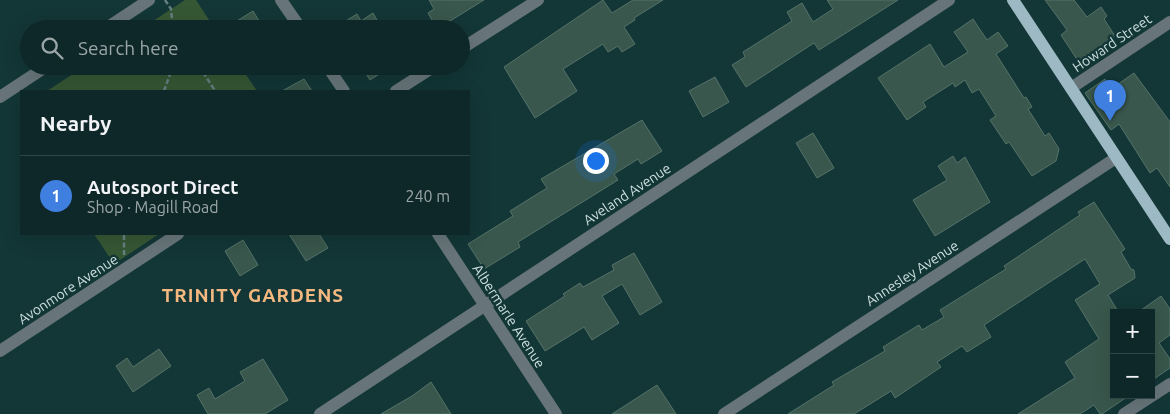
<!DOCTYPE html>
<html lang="en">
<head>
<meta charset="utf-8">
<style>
	:root { --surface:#0e2829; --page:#1c3435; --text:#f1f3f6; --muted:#9ba6a8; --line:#2e4446; --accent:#2563eb }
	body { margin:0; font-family:Ubuntu,sans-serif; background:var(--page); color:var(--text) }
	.controls { position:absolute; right:15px; bottom:15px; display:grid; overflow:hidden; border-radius:0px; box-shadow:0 5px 20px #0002 }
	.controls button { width:45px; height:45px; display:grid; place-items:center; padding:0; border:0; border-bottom:1px solid var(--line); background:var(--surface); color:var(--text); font:25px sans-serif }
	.you { position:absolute; left:595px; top:160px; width:18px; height:18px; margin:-12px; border:4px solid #fff; border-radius:50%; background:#1a73e8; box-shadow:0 0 0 8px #1a73e833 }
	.badge { display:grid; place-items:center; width:32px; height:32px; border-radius:50%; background:var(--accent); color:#fff; font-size:16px; font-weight:700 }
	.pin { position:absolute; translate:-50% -41px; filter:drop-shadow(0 1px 2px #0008) }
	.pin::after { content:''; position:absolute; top:26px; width:18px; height:15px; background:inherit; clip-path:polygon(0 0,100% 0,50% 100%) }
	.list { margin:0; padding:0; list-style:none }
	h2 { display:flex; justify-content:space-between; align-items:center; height:65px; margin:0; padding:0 20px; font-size:21px }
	h2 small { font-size:16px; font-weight:400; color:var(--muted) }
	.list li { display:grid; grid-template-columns:32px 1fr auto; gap:15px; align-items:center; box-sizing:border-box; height:80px; padding:0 20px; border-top:1px solid var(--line) }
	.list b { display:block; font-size:19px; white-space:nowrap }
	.list p { margin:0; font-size:16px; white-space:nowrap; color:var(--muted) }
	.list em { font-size:16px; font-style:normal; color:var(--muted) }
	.icon { flex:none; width:28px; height:28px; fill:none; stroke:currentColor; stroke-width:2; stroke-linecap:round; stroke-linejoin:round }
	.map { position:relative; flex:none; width:1170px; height:414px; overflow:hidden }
	.search { position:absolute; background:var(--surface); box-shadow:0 5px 20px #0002; left:20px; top:20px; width:450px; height:55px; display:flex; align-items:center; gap:12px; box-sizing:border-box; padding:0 18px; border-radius:28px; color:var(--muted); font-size:19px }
	.panel { position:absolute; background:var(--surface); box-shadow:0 5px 20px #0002; left:20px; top:90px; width:450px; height:145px; border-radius:0px }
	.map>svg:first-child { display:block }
</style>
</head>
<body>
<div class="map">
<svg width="1170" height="414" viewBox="0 0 1170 414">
	<rect width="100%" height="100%" fill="#133637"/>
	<g fill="#365734">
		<polygon points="185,0 196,0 215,29 141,29"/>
		<polygon points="85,66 240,66 257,91 47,91"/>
		<polygon points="94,234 159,234 114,264"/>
	</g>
	<g fill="#39574c" stroke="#557368">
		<polygon points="429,0 484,0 437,29 428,13 434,9"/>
		<polygon points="603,0 612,13 633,0 663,0 634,18 635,20 624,27 635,44 622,52 618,46 608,52 603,44 563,69 577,91 535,118 504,67"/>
		<polygon points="827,0 898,0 819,50 814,43 746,87 732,65 745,57 743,52 792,21 787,12 802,3 813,22 833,9"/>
		<polygon points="1045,0 1074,0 1087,17 1101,7 1107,16 1104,19 1115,36 1078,61 1061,35 1067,30"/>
		<polygon points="253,11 264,29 224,29"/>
		<polygon points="373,13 382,29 333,29 357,14 361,21"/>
		<polygon points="973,19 987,40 998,32 1008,46 996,54 1024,98 1026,97 1032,107 1028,109 1045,136 1049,133 1059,149 1056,161 1032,176 1009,142 1006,144 990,120 996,116 979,89 972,93 965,80 955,87 953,83 923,102 926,107 907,120 878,78 930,44 944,67 968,52 954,32"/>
		<polygon points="361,66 392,66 370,80"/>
		<polygon points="1134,73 1170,122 1170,187 1157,168 1150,173 1119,124 1111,130 1085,93 1105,79 1111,89"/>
		<polygon points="715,77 729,102 703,117 689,91"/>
		<polygon points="304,79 312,91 282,91"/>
		<polygon points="642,120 662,151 641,164 638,159 614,174 618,180 518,242 520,247 484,269 468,244 513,216 510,211 547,188 541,179"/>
		<polygon points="813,133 834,168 817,178 796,143"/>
		<polygon points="953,156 957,163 965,157 990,202 935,236 913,200 947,180 938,166"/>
		<polygon points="1094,202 1125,249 1121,252 1131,269 1134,270 1135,278 1108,295 1119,313 1114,313 1114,395 1130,395 1102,414 1100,414 1094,405 1080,414 1018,414 1075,378 1065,362 1099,339 1075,300 1100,284 1085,259 984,325 991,337 967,352 962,346 937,362 941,367 895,398 891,391 854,414 788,414 834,385 832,382 885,351 883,347 896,339 919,325 922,330 944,317 940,310 1006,269 1004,266 1080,215 1078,212"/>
		<polygon points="289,234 319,234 328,248 306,261"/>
		<polygon points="243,240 258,265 240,276 225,251"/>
		<polygon points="634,253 662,302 640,315 622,284 602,296 619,323 592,340 584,327 545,351 526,321 565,296 563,294 580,283 583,287 614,270 612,265"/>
		<polygon points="1161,296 1170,309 1170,335 1159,343 1170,359 1170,368 1151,381 1151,313 1137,313"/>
		<polygon points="159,349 171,366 133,392 116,366 127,358 133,367"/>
		<polygon points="263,359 288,400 265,414 208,414 197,395 209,388 215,399 245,381 240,372"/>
		<polygon points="431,382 451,414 381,414 412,396"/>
		<polygon points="657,385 676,414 612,414"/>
	</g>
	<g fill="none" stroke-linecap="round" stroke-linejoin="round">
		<g stroke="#637f7f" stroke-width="2.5" stroke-dasharray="5 2.5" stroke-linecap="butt">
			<polyline points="165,0 171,9 173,29"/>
			<polyline points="199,66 214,89 213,91"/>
			<polyline points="164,91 173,66"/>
			<polyline points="124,255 124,234"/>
		</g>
		<g stroke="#67757a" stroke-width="12">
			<polyline points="281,0 301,29"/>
			<polyline points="105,29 149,0"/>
			<polyline points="461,49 538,0"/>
			<polyline points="327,66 344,91"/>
			<polyline points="1071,88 1170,22"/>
			<polyline points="396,91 435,66"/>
			<polyline points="0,97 47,66"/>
			<polyline points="438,234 556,414"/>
			<polyline points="0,351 178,234"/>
			<polyline points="320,414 949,0"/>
			<polyline points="724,414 1116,158"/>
			<polyline points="1124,414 1170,384"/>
		</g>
		<polyline stroke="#9db9c3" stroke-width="12" points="1013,0 1170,239"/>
	</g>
	<g text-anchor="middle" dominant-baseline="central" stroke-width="5" stroke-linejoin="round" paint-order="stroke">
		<g font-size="14" fill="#cde0df" stroke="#133637">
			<text transform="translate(1112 43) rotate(-34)">Howard Street</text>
			<text transform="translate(627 194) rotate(-33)">Aveland Avenue</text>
			<text transform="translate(912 273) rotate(-33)">Annesley Avenue</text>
			<text transform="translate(68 289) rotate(-33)">Avonmore Avenue</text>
			<text transform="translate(509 316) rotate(57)">Albermarle Avenue</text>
		</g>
		<g font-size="19" font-weight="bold" letter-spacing="1" fill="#f4b880" stroke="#133637">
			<text x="253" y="295">TRINITY GARDENS</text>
		</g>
	</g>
</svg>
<div class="controls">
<button>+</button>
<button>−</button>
</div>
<div class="you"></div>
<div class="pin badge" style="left:1110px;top:121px;background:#3f7fe0">1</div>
<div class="search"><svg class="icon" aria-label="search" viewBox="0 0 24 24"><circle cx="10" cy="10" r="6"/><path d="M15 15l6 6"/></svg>Search here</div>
<section class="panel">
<h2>Nearby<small></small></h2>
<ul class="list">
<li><span class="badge" style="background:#3f7fe0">1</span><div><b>Autosport Direct</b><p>Shop · Magill Road</p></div><em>240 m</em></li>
</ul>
</section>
</div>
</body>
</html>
